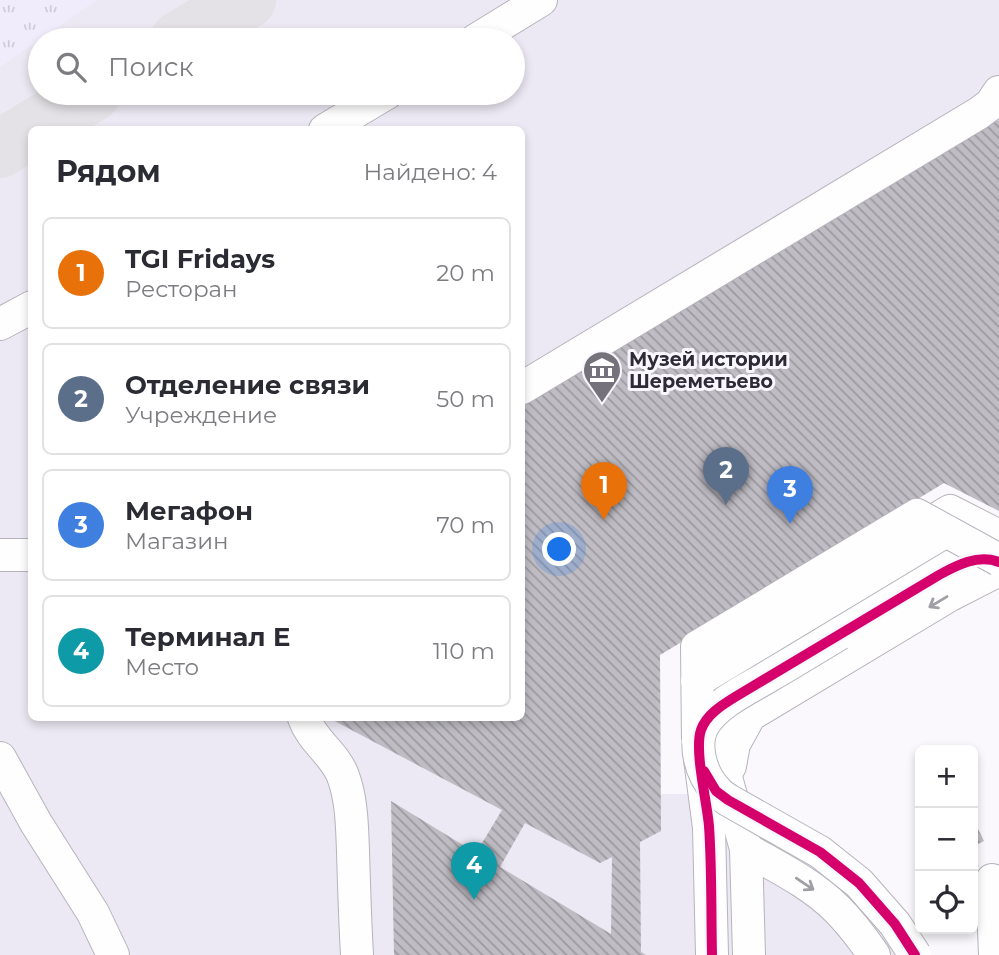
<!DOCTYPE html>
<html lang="ru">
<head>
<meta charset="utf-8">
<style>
	:root { --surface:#fff; --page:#f7f7f7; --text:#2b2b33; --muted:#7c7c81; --line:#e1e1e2; --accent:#75727c }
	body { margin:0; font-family:Montserrat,sans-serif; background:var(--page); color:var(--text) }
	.controls { position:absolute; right:21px; bottom:21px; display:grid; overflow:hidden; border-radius:10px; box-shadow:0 4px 10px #0003 }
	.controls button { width:63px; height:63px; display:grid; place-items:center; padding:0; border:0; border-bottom:2px solid var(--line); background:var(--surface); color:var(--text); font:35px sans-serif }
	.you { position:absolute; left:560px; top:550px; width:24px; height:24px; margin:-18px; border:5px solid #fff; border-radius:50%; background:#1a73e8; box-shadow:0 0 0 10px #1a73e833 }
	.badge { display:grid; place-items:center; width:46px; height:46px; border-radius:50%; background:var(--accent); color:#fff; font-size:23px; font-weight:700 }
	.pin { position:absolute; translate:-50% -58px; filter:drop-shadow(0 2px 4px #0008) }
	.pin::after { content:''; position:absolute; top:37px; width:24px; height:21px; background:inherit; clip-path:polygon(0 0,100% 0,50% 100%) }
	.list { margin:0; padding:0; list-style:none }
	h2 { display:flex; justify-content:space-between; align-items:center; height:91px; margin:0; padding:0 28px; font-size:30px }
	h2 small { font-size:23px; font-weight:400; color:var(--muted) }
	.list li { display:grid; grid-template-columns:46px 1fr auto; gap:21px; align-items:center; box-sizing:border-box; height:112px; margin:0 14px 14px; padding:0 14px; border:2px solid var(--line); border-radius:10px }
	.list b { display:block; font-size:26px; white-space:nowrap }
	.list p { margin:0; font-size:23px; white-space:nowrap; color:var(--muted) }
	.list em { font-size:23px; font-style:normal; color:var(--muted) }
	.icon { flex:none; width:38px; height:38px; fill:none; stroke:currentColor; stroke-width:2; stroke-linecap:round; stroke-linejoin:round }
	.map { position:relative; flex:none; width:999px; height:955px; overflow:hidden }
	.search { position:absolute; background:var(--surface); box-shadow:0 4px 10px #0003; left:28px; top:28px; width:497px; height:77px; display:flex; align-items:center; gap:18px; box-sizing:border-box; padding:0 24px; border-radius:38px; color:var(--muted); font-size:26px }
	.panel { position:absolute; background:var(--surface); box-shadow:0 4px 10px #0003; left:28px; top:126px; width:497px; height:595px; border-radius:10px }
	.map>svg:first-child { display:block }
</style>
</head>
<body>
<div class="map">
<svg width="999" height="955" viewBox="0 0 999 955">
	<defs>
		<pattern id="grass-tufts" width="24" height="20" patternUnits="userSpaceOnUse" patternTransform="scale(1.75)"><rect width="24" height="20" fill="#f1ecfb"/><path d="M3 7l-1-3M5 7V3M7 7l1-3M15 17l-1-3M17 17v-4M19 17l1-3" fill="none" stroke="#cfcbd8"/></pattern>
		<pattern id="building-back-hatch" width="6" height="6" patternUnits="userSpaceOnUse" patternTransform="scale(1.75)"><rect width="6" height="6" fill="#bfbcc4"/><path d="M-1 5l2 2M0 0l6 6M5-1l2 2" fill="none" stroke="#9c99a0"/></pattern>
	</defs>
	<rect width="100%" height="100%" fill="#faf8fd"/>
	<path fill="#ede9f4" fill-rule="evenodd" d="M0 0H999V511L944 483 660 655 661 794H693L755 834 811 866 848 895 882 934 896 955H0ZM40 40H513V93H40ZM32 130H522V718H32Z"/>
	<polygon fill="url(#grass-tufts)" points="0,0 97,0 0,67"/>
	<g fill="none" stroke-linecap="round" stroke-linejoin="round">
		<g stroke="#e4e2e6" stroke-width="58">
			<polyline points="179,40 247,0"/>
			<polyline points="0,149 92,93"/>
		</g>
	</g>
	<g fill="url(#building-back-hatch)" fill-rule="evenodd">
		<path d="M986 114 999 121V511L944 483 660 655 661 831 640 842 641 952 646 955H394L391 801 476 853 502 810 329 718H522V395ZM525 823 600 863 612 857 611 934 500 867Z"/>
		<polygon points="978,829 984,841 976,845 973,840 973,832"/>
	</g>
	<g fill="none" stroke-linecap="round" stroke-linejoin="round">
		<defs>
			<g id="minor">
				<polyline points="476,40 541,0"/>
				<polyline points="325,130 387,93"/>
				<polyline points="0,324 32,307"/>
				<polyline points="522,388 979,113 991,104 999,92"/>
				<polyline points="911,535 950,511 999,536"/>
				<polyline points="0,555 32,555"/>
				<polyline points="769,656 926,563 960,546 985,545 992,547"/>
				<polyline points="729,688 720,731 727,781 746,849 749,955"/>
				<path d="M304 718C312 741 335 754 343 776 352 800 352 827 353 851 354 886 355 920 357 955"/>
				<polyline points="0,758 36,823 93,913 113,955"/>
				<polyline points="700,759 709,828 712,955"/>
				<polyline points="730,766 734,744 750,715 950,595 993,573 999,572"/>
				<path d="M746 849C777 867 811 883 837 909 851 923 863 939 874 955"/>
				<polyline points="992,880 995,955"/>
			</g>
		</defs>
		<use href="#minor" stroke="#b6b3bb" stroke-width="34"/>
		<use href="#minor" stroke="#fefeff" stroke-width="32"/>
		<defs>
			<g id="minor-bridge">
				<path d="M839 634C816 648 793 662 769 676 748 689 718 702 704 724 692 744 701 774 716 790 719 794 724 797 728 800L820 852 859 883 895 924 915 955"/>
				<polyline points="697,681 946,531"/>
				<polyline points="698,740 697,647 917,515 999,560"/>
			</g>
		</defs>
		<use href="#minor-bridge" stroke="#b6b3bb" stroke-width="34" stroke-linecap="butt"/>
		<use href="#minor-bridge" stroke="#fefeff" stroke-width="32"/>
		<defs>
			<g id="cycleway">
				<polyline points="704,771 716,791 728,800 820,852 859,883 895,924 915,955"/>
				<path d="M712 955C711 912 712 869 709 826 707 802 694 750 701 730 706 715 722 705 735 697L939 575C957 565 978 554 999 562"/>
			</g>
		</defs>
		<use href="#cycleway" stroke="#f9f7fe" stroke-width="15"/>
		<use href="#cycleway" stroke="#d6006c" stroke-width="10"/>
	</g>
	<defs><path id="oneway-shaft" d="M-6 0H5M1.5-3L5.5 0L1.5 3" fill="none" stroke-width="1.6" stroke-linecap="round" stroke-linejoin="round" transform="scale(1.75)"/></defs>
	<g stroke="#a09fa5">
		<use href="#oneway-shaft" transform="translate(938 602) rotate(149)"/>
		<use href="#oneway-shaft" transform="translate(805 884) rotate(34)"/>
	</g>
	<defs>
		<symbol id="museum-pin" viewBox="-11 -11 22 30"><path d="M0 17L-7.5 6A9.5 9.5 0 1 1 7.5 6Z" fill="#75727c" stroke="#f9f7fe"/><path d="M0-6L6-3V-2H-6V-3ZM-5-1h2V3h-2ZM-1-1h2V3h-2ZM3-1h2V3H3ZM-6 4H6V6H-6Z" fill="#fff"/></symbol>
	</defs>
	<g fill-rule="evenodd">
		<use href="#museum-pin" x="580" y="348" width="44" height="60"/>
	</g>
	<g text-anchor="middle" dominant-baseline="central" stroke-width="6" stroke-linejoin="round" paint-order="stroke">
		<g font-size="19" font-weight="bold" fill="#2e2a36" stroke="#f9f7fe" text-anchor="start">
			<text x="629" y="359">Музей истории<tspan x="629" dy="22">Шереметьево</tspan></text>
		</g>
	</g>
</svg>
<div class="controls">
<button>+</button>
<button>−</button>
<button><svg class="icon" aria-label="locate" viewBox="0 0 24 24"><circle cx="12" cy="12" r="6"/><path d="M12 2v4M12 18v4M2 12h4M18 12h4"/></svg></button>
</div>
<div class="you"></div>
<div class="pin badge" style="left:604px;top:520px;background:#e8710a">1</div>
<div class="pin badge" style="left:726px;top:505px;background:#5c6f8a">2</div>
<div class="pin badge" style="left:790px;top:524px;background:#3f7fe0">3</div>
<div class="pin badge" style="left:474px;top:900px;background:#0f9aa8">4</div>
<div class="search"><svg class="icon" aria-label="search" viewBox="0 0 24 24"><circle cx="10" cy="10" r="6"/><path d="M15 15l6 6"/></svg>Поиск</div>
<section class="panel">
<h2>Рядом<small>Найдено: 4</small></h2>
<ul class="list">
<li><span class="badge" style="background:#e8710a">1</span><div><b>TGI Fridays</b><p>Ресторан</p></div><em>20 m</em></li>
<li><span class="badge" style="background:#5c6f8a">2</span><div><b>Отделение связи</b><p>Учреждение</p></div><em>50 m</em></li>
<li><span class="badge" style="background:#3f7fe0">3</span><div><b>Мегафон</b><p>Магазин</p></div><em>70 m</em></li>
<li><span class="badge" style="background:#0f9aa8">4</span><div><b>Терминал E</b><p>Место</p></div><em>110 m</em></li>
</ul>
</section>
</div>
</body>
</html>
